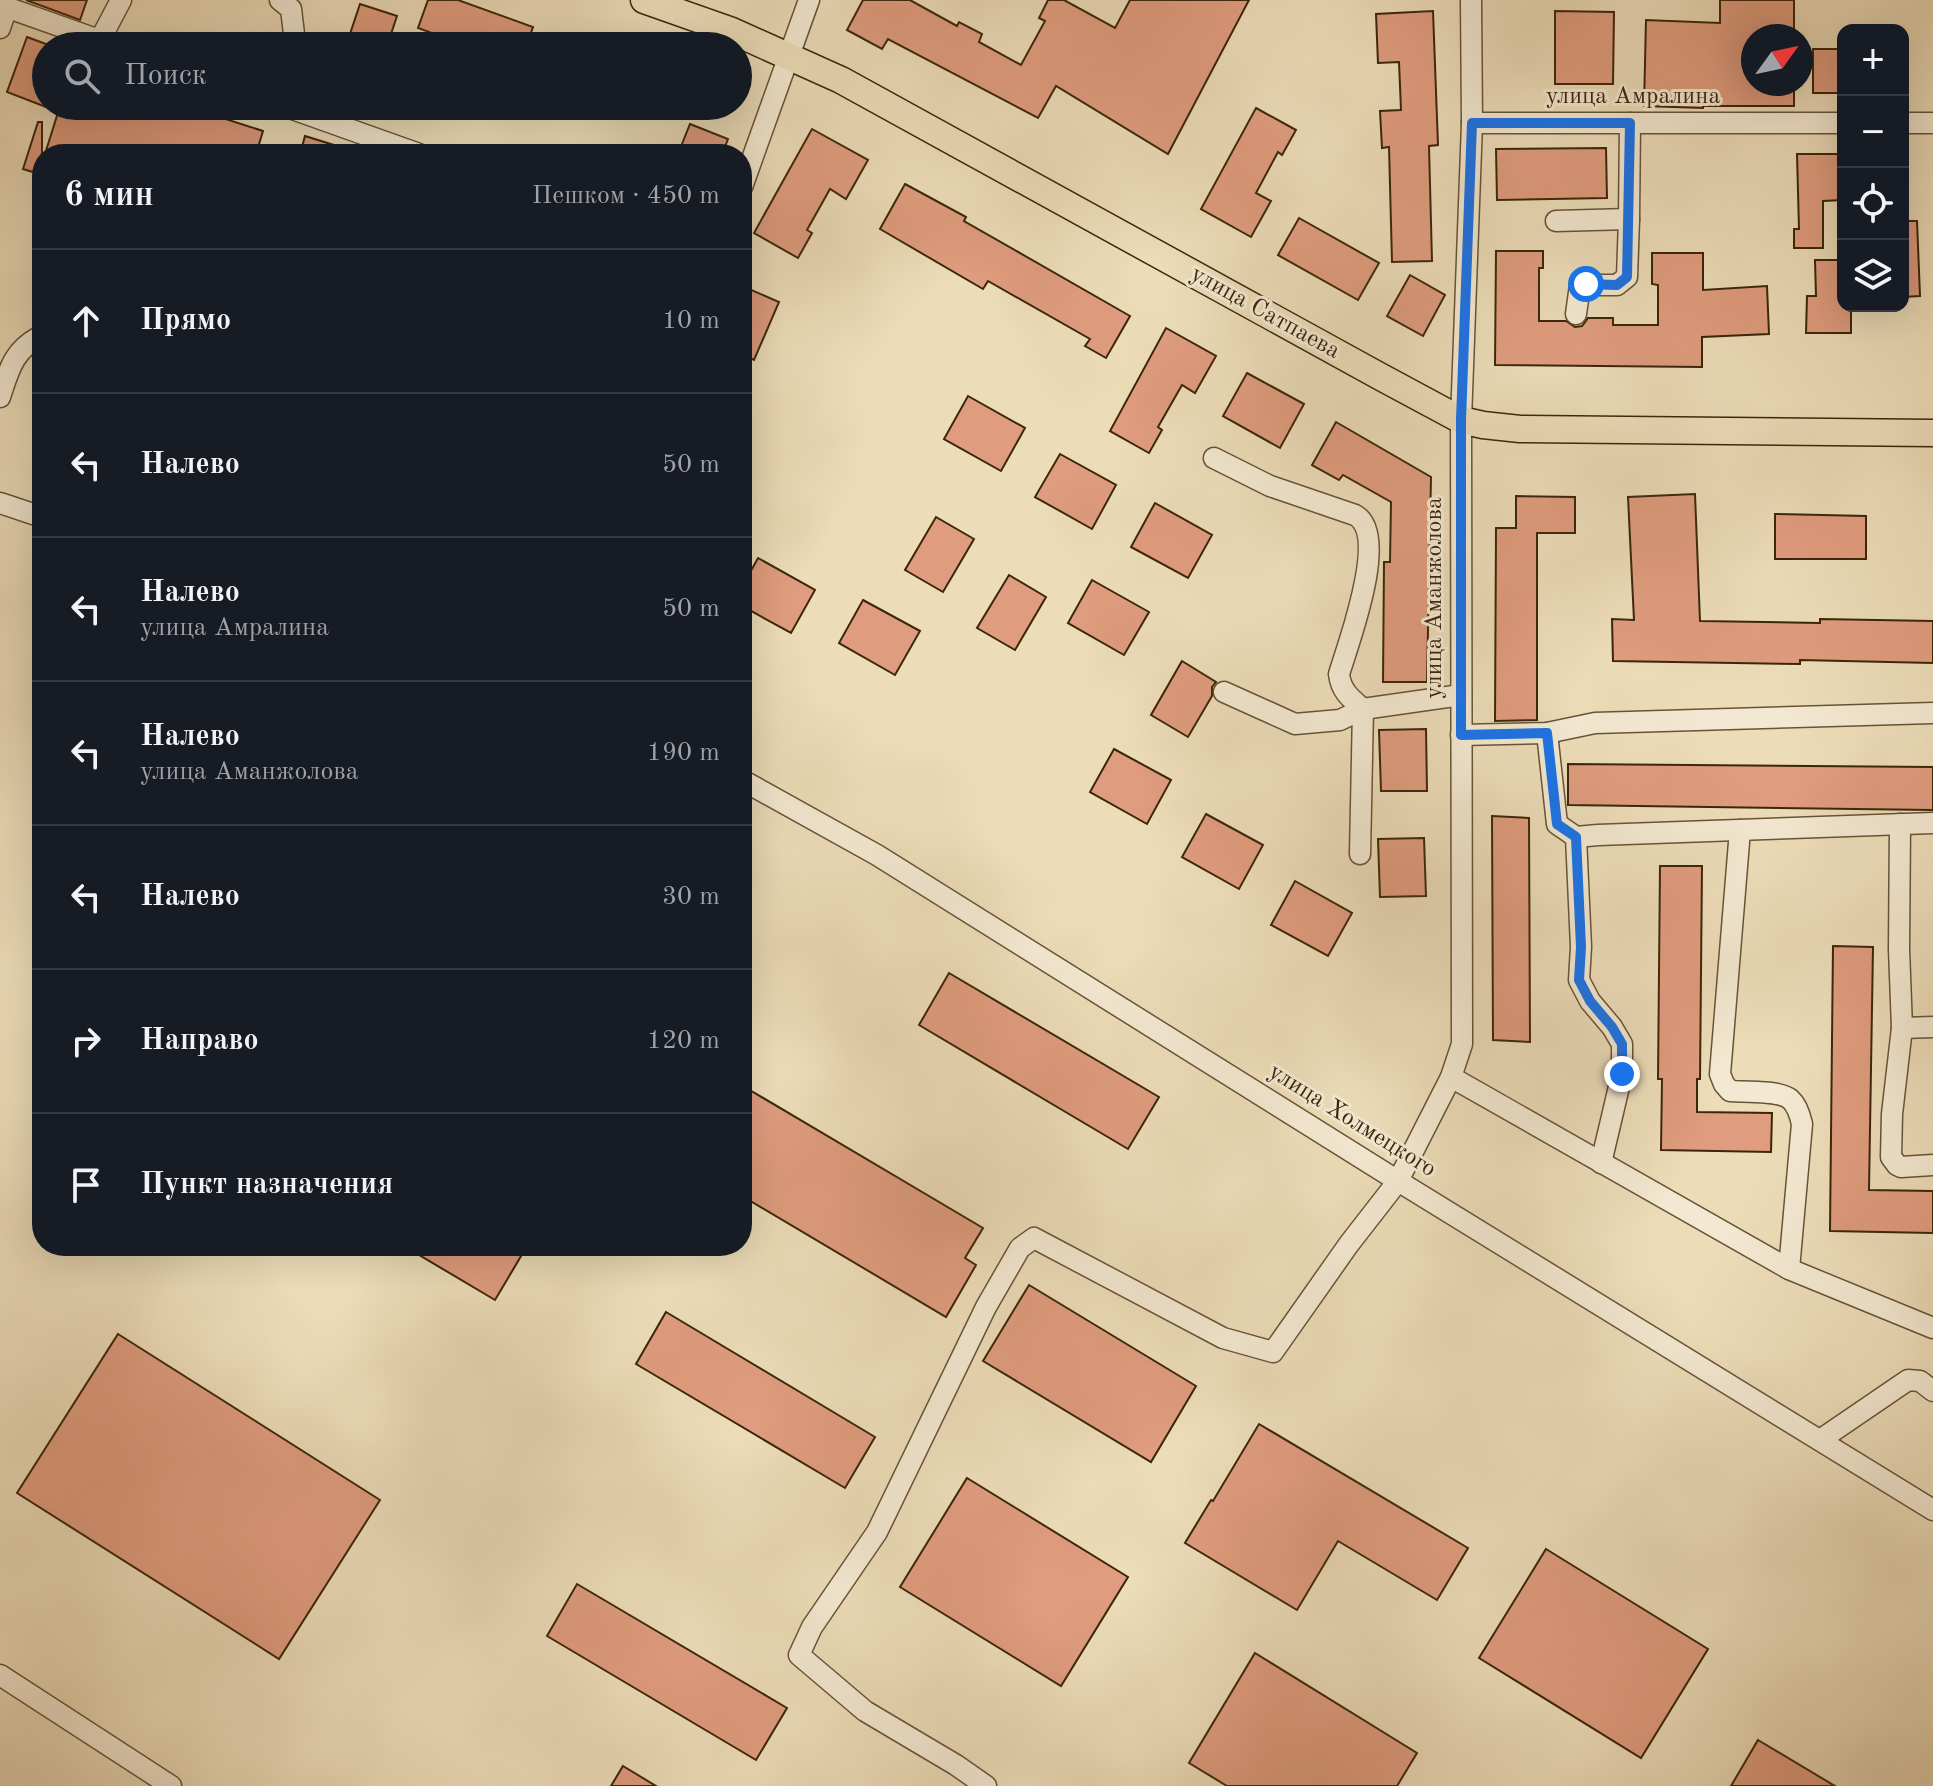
<!DOCTYPE html>
<html lang="ru">
<head>
<meta charset="utf-8">
<style>
	:root { --surface:#171b24; --page:#20242c; --text:#f1f3f6; --muted:#9ea1a6; --line:#363941 }
	body { margin:0; font-family:"Old Standard TT",serif; background:var(--page); color:var(--text) }
	.controls { position:absolute; right:24px; top:24px; display:grid; overflow:hidden; border-radius:16px; box-shadow:0 8px 32px #0002 }
	.controls button { width:72px; height:72px; display:grid; place-items:center; padding:0; border:0; border-bottom:2px solid var(--line); background:var(--surface); color:var(--text); font:40px sans-serif }
	.compass { position:absolute; left:1741px; top:24px; width:72px; height:72px; border-radius:50%; background:var(--surface); box-shadow:0 8px 32px #0002; rotate:57deg }
	.stop { position:absolute; width:24px; height:24px; margin:-18px; border:6px solid #1a73e8; border-radius:50%; background:#fff }
	.stop.end { background:#1a73e8; border-color:#fff; box-shadow:0 2px 8px #0008 }
	.list { margin:0; padding:0; list-style:none }
	h2 { display:flex; justify-content:space-between; align-items:center; height:104px; margin:0; padding:0 32px; font-size:34px }
	h2 small { font-size:26px; font-weight:400; color:var(--muted) }
	.list li { display:grid; grid-template-columns:52px 1fr auto; gap:24px; align-items:center; box-sizing:border-box; height:144px; padding:0 32px; border-top:2px solid var(--line) }
	.list b { display:block; font-size:30px; white-space:nowrap }
	.list p { margin:0; font-size:26px; white-space:nowrap; color:var(--muted) }
	.list em { font-size:26px; font-style:normal; color:var(--muted) }
	.icon { flex:none; width:44px; height:44px; fill:none; stroke:currentColor; stroke-width:2; stroke-linecap:round; stroke-linejoin:round }
	.map { position:relative; flex:none; width:1933px; height:1786px; overflow:hidden }
	.search { position:absolute; background:var(--surface); box-shadow:0 8px 32px #0002; left:32px; top:32px; width:720px; height:88px; display:flex; align-items:center; gap:20px; box-sizing:border-box; padding:0 28px; border-radius:44px; color:var(--muted); font-size:30px }
	.panel { position:absolute; background:var(--surface); box-shadow:0 8px 32px #0002; left:32px; top:144px; width:720px; height:1112px; border-radius:32px }
	.map>svg:first-child { display:block }
</style>
</head>
<body>
<div class="map">
<svg width="1933" height="1786" viewBox="0 0 1933 1786">
	<rect width="100%" height="100%" fill="#ecdcb8"/>
	<filter id="stains"><feTurbulence type="fractalNoise" baseFrequency=".0025" numOctaves="4"/><feColorMatrix values="0 0 0 0 .2 0 0 0 0 .09 0 0 0 0 .02 0 0 0 .5 -.17"/></filter>
	<radialGradient id="worn" r=".72"><stop offset=".6" stop-color="#630" stop-opacity="0"/><stop offset="1" stop-color="#630" stop-opacity=".3"/></radialGradient>
	<g fill="#df9c7e" stroke="#3b260b" stroke-width="2">
		<polygon points="26,0 87,0 80,20"/>
		<polygon points="428,0 458,0 533,27 526,46 467,46 418,28"/>
		<polygon points="863,0 910,0 957,26 959,22 982,34 979,42 1021,65 1045,21 1039,18 1048,0 1064,0 1115,28 1130,0 1249,0 1168,154 1056,86 1038,118 888,39 882,49 847,30"/>
		<polygon points="1720,0 1794,0 1794,36 1753,36 1753,84 1794,84 1794,106 1703,106 1703,108 1644,106 1646,20 1720,23"/>
		<polygon points="360,4 397,16 387,46 346,46"/>
		<polygon points="1433,11 1438,145 1429,146 1432,261 1392,262 1389,147 1382,148 1380,111 1401,110 1399,62 1378,63 1376,14"/>
		<polygon points="1555,11 1614,12 1613,84 1555,84"/>
		<polygon points="27,37 46,44 46,107 7,92"/>
		<rect x="1813" y="49" width="30" height="44"/>
		<polygon points="60,106 185,106 263,131 256,154 205,154 180,146 178,154 45,154"/>
		<polygon points="1256,108 1296,130 1282,155 1278,152 1256,193 1271,201 1251,237 1201,209"/>
		<polygon points="38,122 42,122 42,175 23,169"/>
		<polygon points="690,124 728,139 722,154 678,154"/>
		<polygon points="812,129 868,160 846,199 830,189 807,230 812,233 798,258 754,233"/>
		<polygon points="305,136 350,150 349,154 300,154"/>
		<polygon points="1606,148 1607,198 1497,200 1496,149"/>
		<polygon points="1797,154 1843,154 1843,200 1823,201 1823,248 1794,248 1794,229 1799,229"/>
		<polygon points="905,184 966,217 964,221 1130,316 1106,358 1085,346 1090,339 988,281 983,289 880,229"/>
		<polygon points="1299,218 1379,263 1358,300 1278,255"/>
		<polygon points="1903,221 1917,221 1920,296 1903,297"/>
		<polygon points="1496,251 1543,251 1543,268 1539,268 1539,321 1566,321 1575,327 1582,326 1588,318 1613,318 1613,325 1658,325 1658,285 1652,284 1652,253 1703,253 1703,290 1767,286 1769,334 1702,337 1702,367 1495,365"/>
		<polygon points="1815,260 1843,260 1843,306 1851,306 1851,333 1806,333 1807,296 1816,296"/>
		<polygon points="1410,275 1445,295 1423,336 1387,316"/>
		<polygon points="742,286 779,302 754,360 742,354"/>
		<polygon points="1166,328 1216,356 1195,393 1182,385 1158,427 1162,430 1149,453 1110,431"/>
		<polygon points="1247,373 1304,404 1280,448 1223,416"/>
		<polygon points="968,396 1025,428 1001,471 944,439"/>
		<polygon points="1336,422 1431,477 1427,682 1383,682 1384,562 1390,562 1391,502 1343,475 1339,480 1312,465"/>
		<polygon points="1060,454 1116,485 1092,529 1035,497"/>
		<polygon points="1695,494 1700,621 1820,623 1820,619 1933,621 1933,663 1800,660 1800,664 1613,661 1612,619 1634,620 1628,497"/>
		<polygon points="1516,496 1575,497 1575,533 1537,533 1537,720 1495,721 1496,528 1516,528"/>
		<polygon points="1155,503 1212,535 1188,578 1131,547"/>
		<polygon points="1775,514 1866,516 1866,559 1775,559"/>
		<polygon points="936,517 974,539 943,592 905,570"/>
		<polygon points="758,558 815,590 791,633 742,606 742,587"/>
		<polygon points="1009,575 1046,597 1015,650 977,628"/>
		<polygon points="1092,580 1149,612 1124,655 1068,623"/>
		<polygon points="863,600 920,631 895,675 839,643"/>
		<polygon points="1182,661 1216,682 1212,687 1212,696 1188,737 1151,715"/>
		<polygon points="1426,729 1427,791 1381,791 1379,730"/>
		<polygon points="1114,749 1171,780 1147,824 1090,792"/>
		<polygon points="1568,764 1933,767 1933,810 1568,805"/>
		<polygon points="1206,814 1263,845 1239,889 1182,857"/>
		<polygon points="1492,816 1529,818 1530,1042 1493,1040"/>
		<polygon points="1424,838 1426,896 1380,897 1378,839"/>
		<polygon points="1660,866 1702,866 1700,1079 1697,1079 1697,1112 1772,1113 1771,1152 1661,1150 1662,1079 1658,1079"/>
		<polygon points="1295,881 1352,913 1328,956 1271,925"/>
		<polygon points="1833,946 1873,947 1869,1190 1933,1191 1933,1233 1830,1231"/>
		<polygon points="949,973 1159,1097 1128,1149 919,1025"/>
		<polygon points="748,1089 983,1228 965,1258 976,1265 946,1317 742,1196 742,1098"/>
		<polygon points="404,1246 527,1246 495,1300"/>
		<polygon points="1029,1285 1196,1386 1151,1462 983,1361"/>
		<polygon points="666,1312 875,1437 845,1488 636,1364"/>
		<polygon points="118,1334 380,1500 279,1659 17,1493"/>
		<polygon points="1259,1424 1468,1548 1437,1600 1338,1541 1297,1610 1185,1543 1211,1500 1213,1501"/>
		<polygon points="967,1478 1128,1577 1061,1686 900,1587"/>
		<polygon points="1546,1549 1708,1649 1641,1758 1479,1658"/>
		<polygon points="577,1584 787,1708 756,1760 547,1636"/>
		<polygon points="1255,1653 1417,1753 1397,1786 1227,1786 1189,1763"/>
		<polygon points="1758,1740 1835,1786 1731,1786"/>
		<polygon points="623,1766 656,1786 611,1786"/>
	</g>
	<g fill="none" stroke-linecap="round" stroke-linejoin="round">
		<defs>
			<g id="minor">
				<polyline points="280,0 291,9 294,34 291,46"/>
				<polyline points="0,5 116,46"/>
				<polyline points="0,28 7,7"/>
				<polyline points="100,40 121,0"/>
				<polyline points="284,106 419,154"/>
				<polyline points="1472,123 1843,123"/>
				<polyline points="1903,123 1933,123"/>
				<polyline points="742,187 809,0"/>
				<polyline points="1556,221 1629,219"/>
				<polyline points="1576,314 1580,285 1617,285 1627,277 1629,219 1630,123"/>
				<path d="M0 397C9 370 13 351 39 337L42 338"/>
				<path d="M1214 458 1270 486 1355 515C1390 534 1348 644 1339 674 1341 691 1350 698 1363 709L1360 854"/>
				<polyline points="0,503 42,517"/>
				<polyline points="1224,692 1295,724 1340,720 1363,709 1461,695"/>
				<polyline points="1547,733 1557,824 1576,837 1598,835 1933,823"/>
				<polyline points="1461,735 1547,733 1595,723 1933,713"/>
				<polyline points="742,780 877,855 1398,1181 1933,1510"/>
				<polyline points="1900,824 1899,949 1902,1028 1892,1114 1891,1157 1897,1165 1901,1167 1933,1165"/>
				<path d="M1740 830 1720 1074 1724 1084 1730 1091C1744 1092 1779 1090 1790 1099 1797 1105 1800 1115 1802 1124L1789 1269"/>
				<polyline points="1576,837 1581,947 1579,980 1590,1001 1612,1027 1622,1044 1622,1074 1601,1163"/>
				<polyline points="1902,1028 1933,1027"/>
				<polyline points="1451,1077 1789,1269 1933,1328"/>
				<polyline points="1820,1440 1908,1380 1920,1381 1933,1391"/>
				<polyline points="0,1675 171,1786"/>
				<polyline points="986,1786 956,1765 865,1711 799,1655 812,1627 877,1532 986,1307 1020,1248 1034,1238 1223,1338 1273,1352 1349,1244 1398,1181 1451,1077 1462,1044 1461,420 1472,123 1471,0"/>
			</g>
			<polyline id="major" points="644,0 732,31 841,80 1381,377 1461,420 1483,425 1520,429 1933,433"/>
		</defs>
		<use href="#minor" stroke="#675436" stroke-width="23"/>
		<use href="#major" stroke="#3b260b" stroke-width="29"/>
		<use href="#minor" stroke="#f3e8d1" stroke-width="20"/>
		<use href="#major" stroke="#ecdcb8" stroke-width="26"/>
	</g>
	<g fill="none" stroke-linecap="round" stroke-linejoin="round">
		<polyline stroke="#1a73e8" stroke-width="10" points="1586,284 1617,285 1627,277 1630,123 1472,123 1461,420 1461,735 1547,733 1557,824 1576,837 1581,947 1579,980 1590,1001 1612,1027 1622,1044 1622,1074"/>
	</g>
	<g text-anchor="middle" dominant-baseline="central" stroke-width="6" stroke-linejoin="round" paint-order="stroke">
		<g font-size="24" fill="#3b260b" stroke="#f3e8d1">
			<text x="1633" y="97">улица Амралина</text>
			<text transform="translate(1265 313) rotate(29)">улица Сатпаева</text>
			<text transform="translate(1435 598) rotate(-90)">улица Аманжолова</text>
			<text transform="translate(1352 1121) rotate(32)">улица Холмецкого</text>
		</g>
	</g>
	<rect width="100%" height="100%" filter="url(#stains)"/>
	<rect width="100%" height="100%" fill="url(#worn)"/>
</svg>
<div class="controls">
<button>+</button>
<button>−</button>
<button><svg class="icon" aria-label="locate" viewBox="0 0 24 24"><circle cx="12" cy="12" r="6"/><path d="M12 2v4M12 18v4M2 12h4M18 12h4"/></svg></button>
<button><svg class="icon" aria-label="layers" viewBox="0 0 24 24"><path d="M12 4l9 5-9 5-9-5zM3 14l9 5 9-5"/></svg></button>
</div>
<svg class="compass" viewBox="-18 -18 36 36"><path d="M0-13l5 13h-10z" fill="#e53935"/><path d="M0 13l5-13h-10z" fill="#9ea1a6"/></svg>
<div class="stop" style="left:1586px;top:284px"></div>
<div class="stop end" style="left:1622px;top:1074px"></div>
<div class="search"><svg class="icon" aria-label="search" viewBox="0 0 24 24"><circle cx="10" cy="10" r="6"/><path d="M15 15l6 6"/></svg>Поиск</div>
<section class="panel">
<h2>6 мин<small>Пешком · 450 m</small></h2>
<ul class="list">
<li><svg class="icon" aria-label="ahead" viewBox="0 0 24 24"><path d="M12 20V5M6 11l6-6 6 6"/></svg><div><b>Прямо</b></div><em>10 m</em></li>
<li><svg class="icon" aria-label="left" viewBox="0 0 24 24"><path d="M17 20v-9H6M10 6l-5 5 5 5"/></svg><div><b>Налево</b></div><em>50 m</em></li>
<li><svg class="icon" aria-label="left" viewBox="0 0 24 24"><path d="M17 20v-9H6M10 6l-5 5 5 5"/></svg><div><b>Налево</b><p>улица Амралина</p></div><em>50 m</em></li>
<li><svg class="icon" aria-label="left" viewBox="0 0 24 24"><path d="M17 20v-9H6M10 6l-5 5 5 5"/></svg><div><b>Налево</b><p>улица Аманжолова</p></div><em>190 m</em></li>
<li><svg class="icon" aria-label="left" viewBox="0 0 24 24"><path d="M17 20v-9H6M10 6l-5 5 5 5"/></svg><div><b>Налево</b></div><em>30 m</em></li>
<li><svg class="icon" aria-label="right" viewBox="0 0 24 24"><path d="M7 20v-9h11M14 6l5 5-5 5"/></svg><div><b>Направо</b></div><em>120 m</em></li>
<li><svg class="icon" aria-label="arrive" viewBox="0 0 24 24"><path d="M6 21V4h12l-3 4 3 4H6"/></svg><div><b>Пункт назначения</b></div></li>
</ul>
</section>
</div>
</body>
</html>
